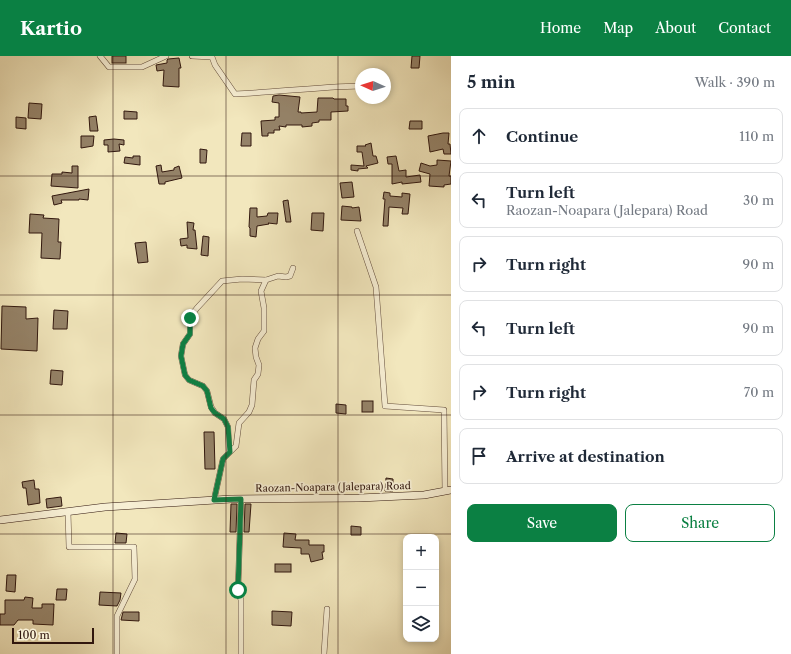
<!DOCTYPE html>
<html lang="en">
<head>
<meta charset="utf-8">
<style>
	:root { --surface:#fff; --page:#f6f6f7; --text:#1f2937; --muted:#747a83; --line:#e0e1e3; --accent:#0b8043 }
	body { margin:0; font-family:"Libre Caslon Text",serif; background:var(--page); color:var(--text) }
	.controls { position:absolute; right:12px; bottom:12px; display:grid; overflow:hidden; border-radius:8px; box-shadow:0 2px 6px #0003 }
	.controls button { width:36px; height:36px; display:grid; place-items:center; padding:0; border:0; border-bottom:1px solid var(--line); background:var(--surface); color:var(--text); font:20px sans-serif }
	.compass { position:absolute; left:355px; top:12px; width:36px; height:36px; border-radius:50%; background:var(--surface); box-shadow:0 2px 6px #0003; rotate:273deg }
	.scale { position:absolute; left:12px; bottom:10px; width:82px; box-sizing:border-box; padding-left:4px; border:2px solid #31170e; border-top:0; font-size:11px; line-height:14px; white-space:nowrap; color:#31170e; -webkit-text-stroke:3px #f7efd4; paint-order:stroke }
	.stop { position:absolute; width:12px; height:12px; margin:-9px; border:3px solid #0b8043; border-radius:50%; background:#fff }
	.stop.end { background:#0b8043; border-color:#fff; box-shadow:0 1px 4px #0008 }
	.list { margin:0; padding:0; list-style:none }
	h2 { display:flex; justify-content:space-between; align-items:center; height:52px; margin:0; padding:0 16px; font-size:17px }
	h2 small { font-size:13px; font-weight:400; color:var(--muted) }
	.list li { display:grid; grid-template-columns:26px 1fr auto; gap:12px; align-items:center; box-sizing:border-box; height:56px; margin:0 8px 8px; padding:0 8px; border:1px solid var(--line); border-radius:8px }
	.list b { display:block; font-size:15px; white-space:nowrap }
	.list p { margin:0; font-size:13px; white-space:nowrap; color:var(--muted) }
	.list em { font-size:13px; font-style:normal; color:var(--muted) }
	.actions { display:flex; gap:8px; padding:12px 16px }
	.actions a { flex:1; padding:9px 0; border:1px solid var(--accent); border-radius:8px; text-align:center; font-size:14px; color:var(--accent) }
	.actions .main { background:var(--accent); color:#fff }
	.icon { flex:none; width:22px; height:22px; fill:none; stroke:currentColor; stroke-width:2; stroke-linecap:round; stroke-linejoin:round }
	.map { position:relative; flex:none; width:451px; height:598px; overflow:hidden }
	header { display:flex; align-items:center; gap:24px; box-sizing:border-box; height:56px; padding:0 20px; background:var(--accent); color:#fff }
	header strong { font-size:19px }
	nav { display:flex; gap:22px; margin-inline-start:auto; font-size:14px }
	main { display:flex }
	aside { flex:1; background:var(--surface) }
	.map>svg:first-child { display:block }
</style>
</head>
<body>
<header>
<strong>Kartio</strong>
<nav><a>Home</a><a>Map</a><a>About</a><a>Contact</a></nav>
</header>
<main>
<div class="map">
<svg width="451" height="598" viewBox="0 0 451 598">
	<rect width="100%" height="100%" fill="#f2e7bd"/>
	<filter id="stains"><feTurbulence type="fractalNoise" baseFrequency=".005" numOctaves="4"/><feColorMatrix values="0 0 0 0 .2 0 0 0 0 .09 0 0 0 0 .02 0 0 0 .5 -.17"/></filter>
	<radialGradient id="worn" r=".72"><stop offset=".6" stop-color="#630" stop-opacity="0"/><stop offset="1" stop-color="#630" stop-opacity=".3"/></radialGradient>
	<g fill="#958369" stroke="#31170e">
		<rect x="112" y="0" width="14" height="7"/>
		<polygon points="412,0 420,0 419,12 411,12"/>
		<polygon points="179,2 181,12 179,12 179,31 163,30 164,14 157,15 156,9 167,7 167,4 168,3"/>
		<polygon points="279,39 300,41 298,56 301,56 301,57 317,56 318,42 333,42 334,43 346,43 346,50 348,50 348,55 331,56 331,64 319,64 319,66 312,67 312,70 302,71 302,69 286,69 286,71 279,70 280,74 274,74 274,77 268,77 268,80 262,80 261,65 275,64 275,61 279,61 279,47 272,46 273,40"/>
		<polygon points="29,47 42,48 41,63 28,62"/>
		<polygon points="124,55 137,56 137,63 124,63"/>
		<polygon points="96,60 98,75 90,75 89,61"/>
		<polygon points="16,61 26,62 26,73 16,72"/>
		<polygon points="410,65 422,65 422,73 409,73"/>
		<polygon points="242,77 251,77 251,90 241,90"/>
		<polygon points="443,77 449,77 448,88 450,88 451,98 444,98 443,93 430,96 428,80"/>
		<polygon points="81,80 94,80 93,90 81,92"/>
		<polygon points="114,83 124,84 124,89 119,88 120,95 108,96 108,89 104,89 104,84"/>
		<polygon points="371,87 373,100 376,100 378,107 366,110 368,112 358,113 358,115 351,114 351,109 364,110 362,96 357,96 357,90 366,90 365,89"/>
		<polygon points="200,93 207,94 206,107 200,107"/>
		<polygon points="133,100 140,100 140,109 124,107 125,101 133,102"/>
		<polygon points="396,100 399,115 406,114 406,121 420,119 421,126 402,128 402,126 392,128 392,108 388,108 387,101"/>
		<polygon points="437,104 451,105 449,120 451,120 451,128 444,129 444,131 429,130 430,118 419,115 421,107 430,110 437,109"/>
		<polygon points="161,109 162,116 174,114 174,112 179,110 182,122 165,126 165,128 159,128 156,110"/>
		<polygon points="72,110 78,110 78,132 51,130 52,118 62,118 62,116 72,117"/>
		<polygon points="352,126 354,141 342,142 340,127"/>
		<polygon points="89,133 88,144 79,143 79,144 61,144 62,147 54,149 52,140"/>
		<polygon points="384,136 390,137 390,140 402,141 402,137 410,138 408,158 402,158 403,152 389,151 388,170 383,170 385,143 383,143"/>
		<polygon points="288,144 291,166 286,166 283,145"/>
		<polygon points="342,150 352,151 352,152 359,151 361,165 341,164"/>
		<polygon points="250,152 257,152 257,161 267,160 268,157 278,157 277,168 268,167 269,168 257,170 256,181 250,180 250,172 249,171"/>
		<polygon points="312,157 324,157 323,175 311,174"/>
		<polygon points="30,158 44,159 43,162 59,163 58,186 61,186 60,203 41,202 42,177 29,177"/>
		<polygon points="187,166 194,167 193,174 195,174 197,193 187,192 187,189 181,190 180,183 188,182"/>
		<polygon points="203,180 209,181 208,200 201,199"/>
		<polygon points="146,186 148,206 138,207 135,187"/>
		<polygon points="2,250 26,251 26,263 38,262 37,295 1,293"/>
		<polygon points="54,254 68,255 67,273 53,273"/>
		<polygon points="51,314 63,315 62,329 50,328"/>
		<rect x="362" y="345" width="11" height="11"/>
		<polygon points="336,348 346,349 346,358 336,357"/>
		<polygon points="204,376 214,376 215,413 205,413"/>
		<polygon points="386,422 393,423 393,435 385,435"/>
		<polygon points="34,424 35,433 39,433 40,447 28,449 26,432 23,432 22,426"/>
		<polygon points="61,441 62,450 47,452 46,443"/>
		<polygon points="231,448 237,448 236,476 230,476"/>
		<polygon points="245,448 251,448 249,476 244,476"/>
		<polygon points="351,470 361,471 361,479 351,479"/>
		<polygon points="116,477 127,478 126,487 115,487"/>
		<polygon points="284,477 296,478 295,484 309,484 309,489 324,489 324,496 322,496 323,503 311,506 309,498 301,498 301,492 283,491"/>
		<rect x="275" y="508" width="16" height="8"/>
		<polygon points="7,519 16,519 15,536 6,535"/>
		<polygon points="57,533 67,533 66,544 56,544"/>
		<polygon points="100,536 121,537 120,544 117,550 99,549"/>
		<polygon points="25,541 33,542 32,552 42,552 42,548 54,548 53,569 33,568 33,564 18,564 14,569 0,569 0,558 5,558 5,544 24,544"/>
		<polygon points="272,555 292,556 291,570 272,569"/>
		<polygon points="123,556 139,556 139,565 121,564"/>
	</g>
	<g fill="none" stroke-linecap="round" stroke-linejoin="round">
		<defs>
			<g id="street">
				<polyline points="100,0 109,11 142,11 166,0"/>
				<path d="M192 0 212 1 215 9 235 38C277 36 318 31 360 30"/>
				<polyline points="357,175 376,231 385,350 444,354 445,435"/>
				<polyline points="229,396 228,371 224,363 215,357 211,351 207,335 203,330 189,324 185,319 181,300 183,288 190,278 190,261 197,252 222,225 242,223 266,224 278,220 286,221 290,220 293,212"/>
				<polyline points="214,444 223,403 236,390 239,367 249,356 252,349 254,324 258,318 259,309 256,301 255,292 258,283 264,275 264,252 261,235 266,224"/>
				<polyline points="68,456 69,491 134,491 135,523 117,560 117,598"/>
				<polyline points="241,598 241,544 238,534 241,443"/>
				<polyline points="324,598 327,553"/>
			</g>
			<polyline id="secondary" points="0,464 105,451 231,443 359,442 424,439 451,434"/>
		</defs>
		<use href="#street" stroke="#614b3a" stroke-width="6"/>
		<use href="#secondary" stroke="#31170e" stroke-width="8"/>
		<use href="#street" stroke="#f7efd4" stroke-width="5"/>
		<use href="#secondary" stroke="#f7efd4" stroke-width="7"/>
	</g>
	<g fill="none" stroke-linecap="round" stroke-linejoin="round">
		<polyline stroke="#0b8043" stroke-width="5" points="190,262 190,278 183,288 181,300 185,319 189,324 203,330 207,335 211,352 215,357 224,363 228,371 230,396 223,403 214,444 241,443 238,534"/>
	</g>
	<path fill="none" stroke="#31170e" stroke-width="1" stroke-opacity="0.55" d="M113 0V598M226 0V598M338 0V598M0 120H451M0 239H451M0 359H451M0 478H451"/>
	<g text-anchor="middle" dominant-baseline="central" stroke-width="3.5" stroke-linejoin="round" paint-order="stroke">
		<g font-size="10" fill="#31170e" stroke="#f7efd4">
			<text transform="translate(333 431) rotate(-1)">Raozan-Noapara (Jalepara) Road</text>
		</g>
	</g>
	<rect width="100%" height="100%" filter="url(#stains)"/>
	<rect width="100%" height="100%" fill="url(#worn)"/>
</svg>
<div class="controls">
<button>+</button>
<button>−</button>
<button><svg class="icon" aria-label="layers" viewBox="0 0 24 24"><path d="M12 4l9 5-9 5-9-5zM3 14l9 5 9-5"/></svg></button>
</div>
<svg class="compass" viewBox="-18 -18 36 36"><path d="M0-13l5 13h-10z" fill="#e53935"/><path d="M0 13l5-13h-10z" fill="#747a83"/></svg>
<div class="scale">100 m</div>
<div class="stop" style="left:238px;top:534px"></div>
<div class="stop end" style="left:190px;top:262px"></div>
</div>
<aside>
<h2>5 min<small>Walk · 390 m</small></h2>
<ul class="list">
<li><svg class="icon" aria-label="ahead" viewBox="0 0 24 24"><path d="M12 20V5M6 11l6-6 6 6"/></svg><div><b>Continue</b></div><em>110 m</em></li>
<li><svg class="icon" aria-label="left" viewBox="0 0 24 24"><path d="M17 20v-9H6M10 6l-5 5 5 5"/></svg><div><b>Turn left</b><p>Raozan-Noapara (Jalepara) Road</p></div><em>30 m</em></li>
<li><svg class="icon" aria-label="right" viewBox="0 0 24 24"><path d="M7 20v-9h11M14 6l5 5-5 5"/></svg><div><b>Turn right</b></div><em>90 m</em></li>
<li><svg class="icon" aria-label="left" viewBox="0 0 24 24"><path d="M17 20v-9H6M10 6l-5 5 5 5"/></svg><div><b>Turn left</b></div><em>90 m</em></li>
<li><svg class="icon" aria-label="right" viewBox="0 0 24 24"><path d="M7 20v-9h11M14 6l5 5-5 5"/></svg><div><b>Turn right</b></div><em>70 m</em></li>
<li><svg class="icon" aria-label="arrive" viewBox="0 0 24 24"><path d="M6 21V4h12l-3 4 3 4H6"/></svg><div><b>Arrive at destination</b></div></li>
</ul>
<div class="actions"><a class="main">Save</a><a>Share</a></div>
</aside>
</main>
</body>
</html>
